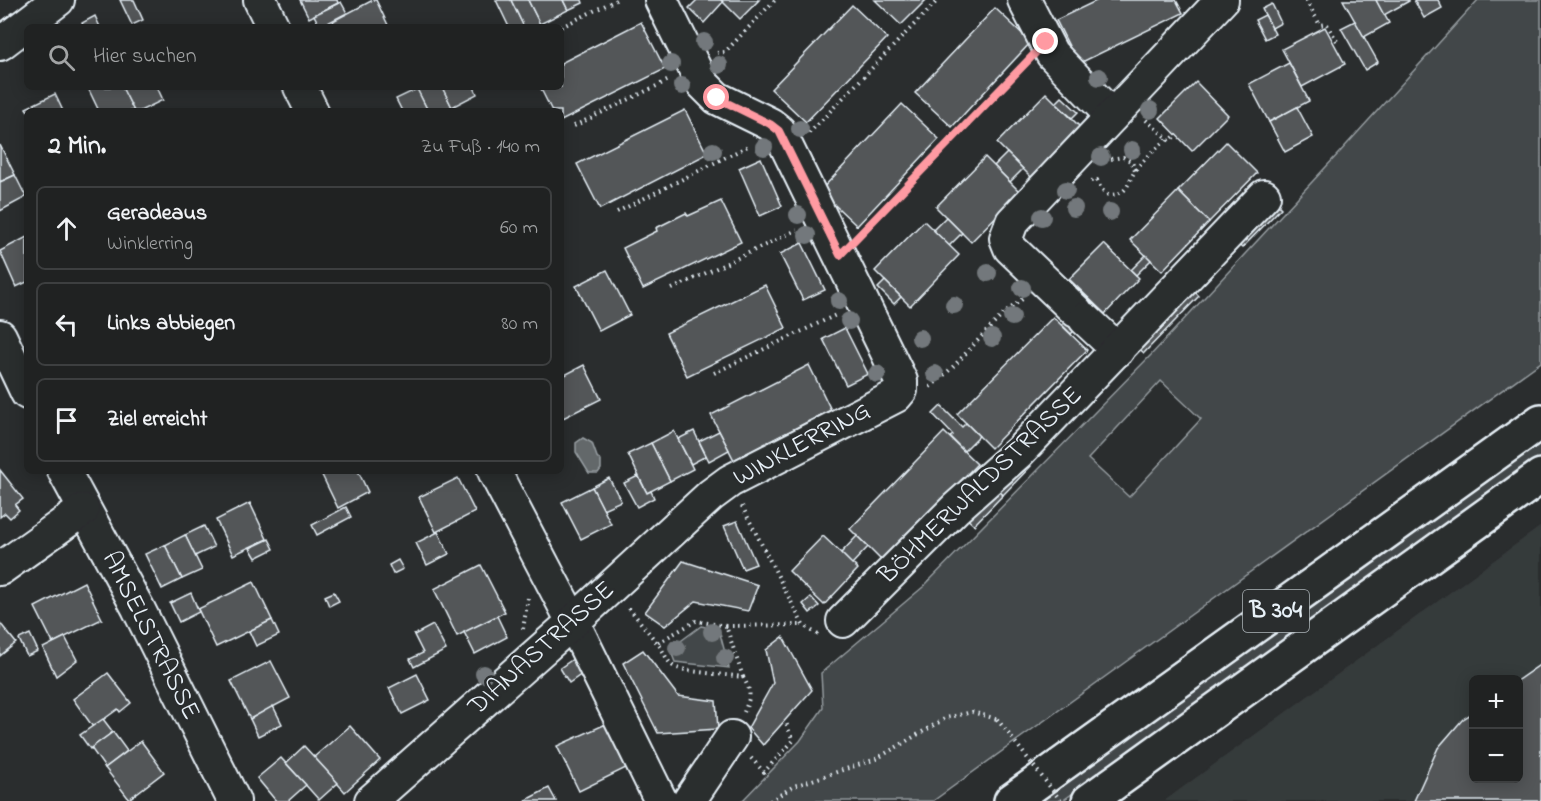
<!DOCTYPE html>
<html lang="de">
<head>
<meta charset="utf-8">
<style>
	:root { --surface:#202222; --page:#2d2f2f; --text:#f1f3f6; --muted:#a2a4a5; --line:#3d3f40 }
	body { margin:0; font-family:"Indie Flower",sans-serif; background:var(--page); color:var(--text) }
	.controls { position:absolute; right:18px; bottom:18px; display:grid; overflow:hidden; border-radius:9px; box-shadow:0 3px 15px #0003 }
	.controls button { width:54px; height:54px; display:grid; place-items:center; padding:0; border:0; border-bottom:2px solid var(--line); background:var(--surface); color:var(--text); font:30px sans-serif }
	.stop { position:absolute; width:18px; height:18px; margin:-14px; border:4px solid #ff9aa2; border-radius:50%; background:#fff }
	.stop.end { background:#ff9aa2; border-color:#fff; box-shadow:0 2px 6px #0008 }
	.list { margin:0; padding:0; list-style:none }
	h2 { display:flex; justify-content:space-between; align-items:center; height:78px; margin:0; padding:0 24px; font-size:26px }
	h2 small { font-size:20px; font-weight:400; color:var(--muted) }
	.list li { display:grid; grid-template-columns:39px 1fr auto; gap:18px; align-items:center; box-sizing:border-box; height:84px; margin:0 12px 12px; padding:0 12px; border:2px solid var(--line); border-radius:9px }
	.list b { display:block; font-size:22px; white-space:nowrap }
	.list p { margin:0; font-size:20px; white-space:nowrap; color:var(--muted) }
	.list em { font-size:20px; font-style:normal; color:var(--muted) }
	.icon { flex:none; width:33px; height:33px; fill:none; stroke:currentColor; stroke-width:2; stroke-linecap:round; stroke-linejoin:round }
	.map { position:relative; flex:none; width:1541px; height:801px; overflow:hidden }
	.search { position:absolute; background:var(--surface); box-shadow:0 3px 15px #0003; left:24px; top:24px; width:540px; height:66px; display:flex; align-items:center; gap:15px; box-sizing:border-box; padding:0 21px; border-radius:9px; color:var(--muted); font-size:22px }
	.panel { position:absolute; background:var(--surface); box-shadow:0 3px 15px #0003; left:24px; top:108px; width:540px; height:366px; border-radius:9px }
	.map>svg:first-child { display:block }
</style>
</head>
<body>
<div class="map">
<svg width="1541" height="801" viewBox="0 0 1541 801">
	<rect width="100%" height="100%" fill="#2a2d2e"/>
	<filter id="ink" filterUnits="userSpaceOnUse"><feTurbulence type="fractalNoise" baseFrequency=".0167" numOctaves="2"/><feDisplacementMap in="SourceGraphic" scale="12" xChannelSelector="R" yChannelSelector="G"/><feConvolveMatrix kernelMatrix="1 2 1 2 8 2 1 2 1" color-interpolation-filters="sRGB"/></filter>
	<g filter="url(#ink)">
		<path fill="#363a3b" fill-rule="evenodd" d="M1541 526V801H1164ZM1474 680H1518V778H1474Z"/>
		<g fill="#424648" stroke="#959ca0" stroke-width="1.5" fill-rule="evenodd">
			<path d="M1478 0H1541V362L933 801H742L800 741 823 708 821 673 923 587 1151 355 1338 154ZM1161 381 1201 419 1129 497 1088 459Z"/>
			<polygon points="1541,428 1541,457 1062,801 1023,801"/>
			<polygon points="701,626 719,630 729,668 675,662 670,649"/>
		</g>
		<polygon fill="#63686b" stroke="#989fa3" stroke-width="1.5" points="583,438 592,443 597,457 601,461 601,469 598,473 589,473 576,452 576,443"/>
		<g fill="#535759" stroke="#e8f1f8" stroke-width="1.5">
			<polygon points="120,0 134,0 143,20 132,25"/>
			<polygon points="300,0 337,0 338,3 309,18"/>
			<polygon points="373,0 376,0 388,25 383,27 336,27 333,21"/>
			<polygon points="496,0 511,0 524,27 509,27"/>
			<polygon points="511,0 528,0 540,24 535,27 524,27"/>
			<polygon points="528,0 563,0 568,10 540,24"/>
			<polygon points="563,0 582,0 583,3 568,10"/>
			<polygon points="697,0 721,0 723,2 704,23 689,8"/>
			<polygon points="721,0 759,0 740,19"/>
			<polygon points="875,0 926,0 901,25"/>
			<polygon points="1098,0 1176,0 1183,13 1078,64 1056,20"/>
			<polygon points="1343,0 1376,0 1389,23 1364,37"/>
			<polygon points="1376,0 1409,0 1409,1 1384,15"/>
			<polygon points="1414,0 1438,0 1442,8 1424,18"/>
			<polygon points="341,2 347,13 320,27 314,15"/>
			<polygon points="1272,4 1281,23 1272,28 1262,9"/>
			<polygon points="852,5 887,38 806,122 771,89"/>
			<polygon points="995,8 1031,42 952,127 915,93"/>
			<polygon points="1265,15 1275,34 1265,39 1255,20"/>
			<polygon points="95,16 100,27 84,27 82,23"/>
			<polygon points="1355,21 1378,62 1365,70 1341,28"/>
			<polygon points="641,22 665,69 561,121 561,111 552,111 540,87 561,87 561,63"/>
			<polygon points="1325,27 1345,64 1302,87 1282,49"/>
			<polygon points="1289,63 1309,101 1269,122 1249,84"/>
			<polygon points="1196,82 1228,115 1192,151 1160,118"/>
			<polygon points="91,87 122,87 134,111 99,111 88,88"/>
			<polygon points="122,87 157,87 163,100 140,111 134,111"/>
			<polygon points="420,87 442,87 454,111 428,111 417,89"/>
			<polygon points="442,87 474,87 477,94 452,107"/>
			<polygon points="417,89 428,111 402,111 396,99"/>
			<polygon points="1046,93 1081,128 1032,178 997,143"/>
			<polygon points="55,94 63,111 28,111 26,108"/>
			<polygon points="1062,97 1078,112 1072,118 1056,103"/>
			<polygon points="902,104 939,139 857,226 820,191"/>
			<polygon points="1297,107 1313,137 1285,152 1269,122"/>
			<polygon points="685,110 707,154 600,209 577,164"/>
			<polygon points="1226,142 1257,173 1209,222 1178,191"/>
			<polygon points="0,145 15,175 0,182"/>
			<polygon points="1007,153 1023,169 1010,182 994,166"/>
			<polygon points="985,157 1020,192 971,242 936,207"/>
			<polygon points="761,158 782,206 760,216 739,168"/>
			<polygon points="15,175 26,197 0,211 0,182"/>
			<polygon points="1178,191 1209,222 1162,271 1130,240"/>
			<polygon points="1272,199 1281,208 1242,248 1233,240"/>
			<polygon points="721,201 741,242 643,289 623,248 657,231 656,228 686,213 688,216"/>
			<polygon points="946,217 962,233 949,246 933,230"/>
			<polygon points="924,221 959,255 910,306 875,271"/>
			<polygon points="27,237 27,282 16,287 0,251"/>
			<polygon points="802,243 825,290 803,300 780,254"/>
			<polygon points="1104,244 1139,278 1105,314 1069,279"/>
			<polygon points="1146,255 1151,260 1136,275 1131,270"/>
			<polygon points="607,270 630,315 599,331 576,286"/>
			<polygon points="885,281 901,297 894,304 878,288"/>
			<polygon points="765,285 786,328 687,376 666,333"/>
			<polygon points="1189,286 1199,296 1144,353 1134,344"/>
			<polygon points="1088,298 1097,307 1071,334 1062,325"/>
			<polygon points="1053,317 1087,350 991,448 957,414"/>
			<polygon points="845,328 868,374 846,385 823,339"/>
			<polygon points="584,365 601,399 561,419 561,377"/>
			<polygon points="809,365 831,410 734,460 711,415"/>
			<polygon points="941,406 962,427 966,423 979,436 964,451 950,437 953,435 933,414"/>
			<polygon points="674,431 693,469 670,481 651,443"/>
			<polygon points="694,431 706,456 691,464 678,439"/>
			<polygon points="719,431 729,450 709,461 699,441"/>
			<polygon points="944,432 977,464 882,561 850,529"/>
			<polygon points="651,443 670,481 647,493 628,454"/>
			<polygon points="1023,458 1031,466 1003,495 995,487"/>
			<polygon points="0,470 23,499 15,505 19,510 10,518 5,513 0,517"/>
			<polygon points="320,471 358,471 368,492 338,508"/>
			<polygon points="638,476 647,493 651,491 654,498 637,507 624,483"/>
			<polygon points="458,478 475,512 436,532 419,497"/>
			<polygon points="609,478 621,501 603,509 592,487"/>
			<polygon points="592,487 611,524 581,539 562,502"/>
			<polygon points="995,487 1003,495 974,525 965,517"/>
			<polygon points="250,503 267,539 233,555 216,520"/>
			<polygon points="346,507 351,517 317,535 312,525"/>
			<polygon points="737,521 756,564 743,569 724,526"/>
			<polygon points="204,526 214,547 195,556 185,535"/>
			<polygon points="438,532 449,554 427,565 416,543"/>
			<polygon points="185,535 202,570 182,579 165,545"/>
			<polygon points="823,536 858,569 824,605 789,571"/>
			<polygon points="857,536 868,547 852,564 841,553"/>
			<polygon points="269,539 274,549 256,558 250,548"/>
			<polygon points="165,545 182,579 162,589 145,554"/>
			<polygon points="398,560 403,569 393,574 389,565"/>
			<polygon points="683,561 758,585 748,611 696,601 665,626 645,612"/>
			<polygon points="481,565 505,612 457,636 434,589"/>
			<polygon points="84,582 102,619 53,643 35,607"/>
			<polygon points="254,582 272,620 216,647 198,609"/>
			<polygon points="334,592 339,601 329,606 325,596"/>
			<polygon points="191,593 199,612 179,622 170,603"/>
			<polygon points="811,597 819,606 810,613 803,604"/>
			<polygon points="497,616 507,637 475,654 464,632"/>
			<polygon points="272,620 279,635 256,646 249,631"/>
			<polygon points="0,623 16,643 0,656"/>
			<polygon points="433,625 446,650 414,667 410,659 423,653 414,635"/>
			<polygon points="30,634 38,651 27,656 19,639"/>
			<polygon points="65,637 77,660 56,676 43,648"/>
			<polygon points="783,637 812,690 763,745 748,728 773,683 766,650"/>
			<polygon points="643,650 678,696 716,701 718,729 658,733 623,663"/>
			<polygon points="573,659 582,674 569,683 560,668"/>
			<polygon points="271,661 290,698 250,719 231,681"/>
			<polygon points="1541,664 1541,801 1414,801 1438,748 1463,719 1474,712 1474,778 1518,778 1518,680"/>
			<polygon points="108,673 131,703 120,712 118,709 93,727 73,699"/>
			<polygon points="417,674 430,700 402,714 389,688"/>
			<polygon points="273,706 282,724 258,736 250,719"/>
			<polygon points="103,719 113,732 90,749 80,735"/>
			<polygon points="606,724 626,768 579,791 557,746"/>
			<polygon points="350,726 380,760 345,792 314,757"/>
			<polygon points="113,732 127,751 105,768 91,748"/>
			<polygon points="141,741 164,772 129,799 105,768"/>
			<polygon points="304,746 338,783 319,800 286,763"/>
			<polygon points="281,758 306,785 288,801 276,801 257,778"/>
			<polygon points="549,788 556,801 524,801"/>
		</g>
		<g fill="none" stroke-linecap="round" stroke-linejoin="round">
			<defs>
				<g id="minor">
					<polyline points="260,0 273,27"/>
					<polyline points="1024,0 1052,54 1112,116"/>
					<polyline points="0,44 58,0"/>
					<polyline points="300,87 312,111"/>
					<polyline points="1076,311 1010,248 1006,238 1012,222 1222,0"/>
					<polyline points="1085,319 1118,350"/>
					<polyline points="0,336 27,393"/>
					<polyline points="64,471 138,608 234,801"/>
					<polyline points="494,471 573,622 661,801"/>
					<polyline points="0,569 83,510"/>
					<polyline points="843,621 956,508 1019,452 1264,196"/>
					<polyline points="371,801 573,622 711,495 730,481 896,396 901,390 901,381 779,131 770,124 717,98 702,83 661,0"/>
					<polyline points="689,801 732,737"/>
				</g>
				<g id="major">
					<polyline points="1011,801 1541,421"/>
					<polyline points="1089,801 1541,476"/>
				</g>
			</defs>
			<use href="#minor" stroke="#e8f1f8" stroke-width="36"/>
			<use href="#major" stroke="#e8f1f8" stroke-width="38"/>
			<g stroke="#e8f1f8" stroke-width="4" stroke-dasharray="1.5 4.5" stroke-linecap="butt">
				<polyline points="1306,0 1320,25 1327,24 1338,43"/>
				<polyline points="561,27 616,0"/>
				<polyline points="717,53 725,52 775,0"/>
				<polyline points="1146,120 1170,141 1176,135"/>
				<polyline points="574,126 669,80"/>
				<polyline points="809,133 938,0"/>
				<polyline points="1111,159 1123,157 1132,162 1135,171"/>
				<path d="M1091 181 1097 180 1101 189 1108 195C1129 195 1127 183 1135 171 1143 159 1157 149 1167 139"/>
				<polyline points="617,212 750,145"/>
				<polyline points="861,233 1026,62"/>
				<polyline points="672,289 797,230"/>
				<polyline points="714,373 838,314"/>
				<path d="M930 387C965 360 988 323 1024 298"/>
				<polyline points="742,506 803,625 820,636"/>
				<path d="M629 608 657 643C664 650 665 659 673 666 681 672 731 675 743 677L726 626 696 621 657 643"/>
				<polyline points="726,626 803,625"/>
				<polyline points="523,629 528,598"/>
				<path d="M743 677C752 693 751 695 744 712"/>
				<polyline points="751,758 764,772 793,741 785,720"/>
				<polyline points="770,801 794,786 876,759 946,718 972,712 997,719"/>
			</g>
			<use href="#minor" stroke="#2a2d2e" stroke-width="32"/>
			<use href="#major" stroke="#2a2d2e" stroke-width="33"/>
			<polyline stroke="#e8f1f8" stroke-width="4" stroke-dasharray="1.5 4.5" stroke-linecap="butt" points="997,719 1061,801"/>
		</g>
		<g fill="#73787b">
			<circle cx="704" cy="42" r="9"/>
			<circle cx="671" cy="64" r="9"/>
			<circle cx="719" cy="65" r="9"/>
			<circle cx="1099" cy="77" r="9"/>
			<circle cx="682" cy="86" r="9"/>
			<circle cx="1150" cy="110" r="9"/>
			<circle cx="800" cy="129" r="9"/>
			<circle cx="764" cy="147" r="9"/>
			<circle cx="1132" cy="150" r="9"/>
			<circle cx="713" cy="151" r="9"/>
			<circle cx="1101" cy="157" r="9"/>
			<circle cx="1066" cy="190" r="9"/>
			<circle cx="1074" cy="208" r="9"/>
			<circle cx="1110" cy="212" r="9"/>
			<circle cx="798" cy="215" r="9"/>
			<circle cx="1042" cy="217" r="9"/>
			<circle cx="807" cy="235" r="9"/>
			<circle cx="988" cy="273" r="9"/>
			<circle cx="1022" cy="288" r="9"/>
			<circle cx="839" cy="301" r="9"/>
			<circle cx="954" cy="305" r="9"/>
			<circle cx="1012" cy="317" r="9"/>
			<circle cx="849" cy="321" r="9"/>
			<circle cx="920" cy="338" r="9"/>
			<circle cx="992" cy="338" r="9"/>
			<circle cx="877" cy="374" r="9"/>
			<circle cx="935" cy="374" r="9"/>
			<circle cx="712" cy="632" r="9"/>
			<circle cx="677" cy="648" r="9"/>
			<circle cx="725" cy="658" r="9"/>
			<circle cx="484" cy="674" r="9"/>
		</g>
	</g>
	<g fill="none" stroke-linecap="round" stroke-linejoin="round" filter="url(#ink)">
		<polyline stroke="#ff9aa2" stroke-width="8" points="717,98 770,124 779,131 840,255 1046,42"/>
	</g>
	<g text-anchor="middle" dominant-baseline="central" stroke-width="5" stroke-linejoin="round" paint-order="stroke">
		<rect fill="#2a2d2e" stroke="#afb6bb" stroke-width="1.5" x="1243" y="590" width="66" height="42" rx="4.5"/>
		<g font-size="24" font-weight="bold" fill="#e8f1f8">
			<text x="1276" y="611">B 304</text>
		</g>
		<g font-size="26" fill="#e8f1f8" stroke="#2a2d2e">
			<text transform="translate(802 445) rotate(-28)">WINKLERRING</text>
			<text transform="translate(981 486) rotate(-44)">BÖHMERWALDSTRASSE</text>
			<text transform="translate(150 636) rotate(63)">AMSELSTRASSE</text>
			<text transform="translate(542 649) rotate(-42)">DIANASTRASSE</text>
		</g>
	</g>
</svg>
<div class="controls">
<button>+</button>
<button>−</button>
</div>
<div class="stop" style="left:717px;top:98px"></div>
<div class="stop end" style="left:1046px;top:42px"></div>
<div class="search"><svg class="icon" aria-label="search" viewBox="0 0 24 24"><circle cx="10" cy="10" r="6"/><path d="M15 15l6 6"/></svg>Hier suchen</div>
<section class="panel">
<h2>2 Min.<small>Zu Fuß · 140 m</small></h2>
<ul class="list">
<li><svg class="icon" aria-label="ahead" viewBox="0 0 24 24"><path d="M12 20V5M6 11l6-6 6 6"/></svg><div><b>Geradeaus</b><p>Winklerring</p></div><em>60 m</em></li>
<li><svg class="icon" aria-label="left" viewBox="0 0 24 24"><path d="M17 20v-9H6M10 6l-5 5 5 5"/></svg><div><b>Links abbiegen</b></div><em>80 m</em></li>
<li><svg class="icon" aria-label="arrive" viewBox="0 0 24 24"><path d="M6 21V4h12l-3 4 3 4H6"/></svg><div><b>Ziel erreicht</b></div></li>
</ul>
</section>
</div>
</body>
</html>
